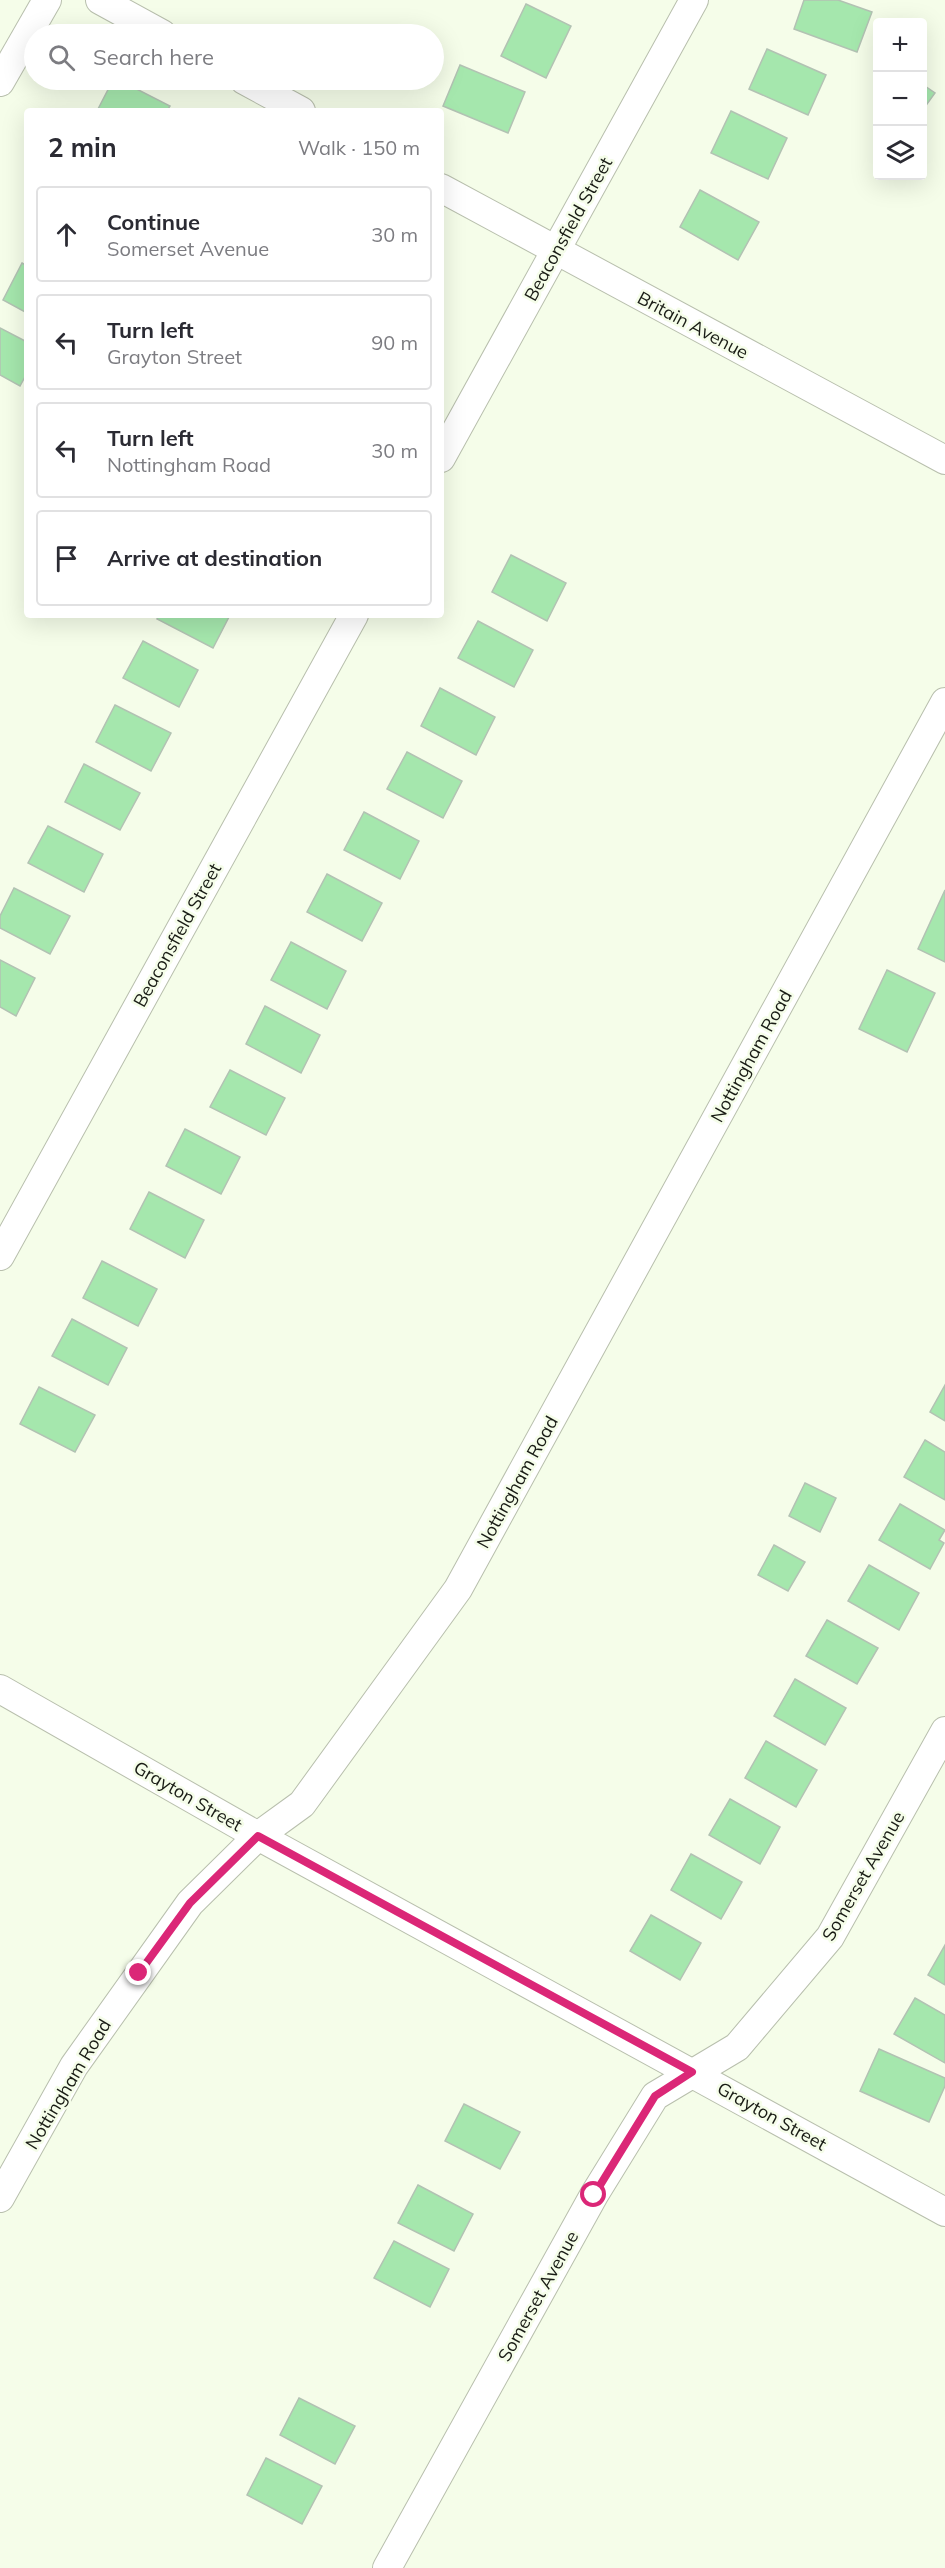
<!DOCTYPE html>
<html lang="en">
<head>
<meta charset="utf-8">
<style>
	:root { --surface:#fff; --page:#f7f7f7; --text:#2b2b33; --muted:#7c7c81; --line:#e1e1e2 }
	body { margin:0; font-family:Mulish,sans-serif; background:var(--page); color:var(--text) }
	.controls { position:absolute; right:18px; top:18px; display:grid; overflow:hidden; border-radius:6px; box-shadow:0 6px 24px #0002 }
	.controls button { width:54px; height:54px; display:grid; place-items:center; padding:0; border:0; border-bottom:2px solid var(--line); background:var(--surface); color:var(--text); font:30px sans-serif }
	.stop { position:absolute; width:18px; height:18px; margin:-14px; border:4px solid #db2777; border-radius:50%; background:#fff }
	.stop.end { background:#db2777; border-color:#fff; box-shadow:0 2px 6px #0008 }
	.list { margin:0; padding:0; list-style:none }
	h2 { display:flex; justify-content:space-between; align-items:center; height:78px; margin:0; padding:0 24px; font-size:26px }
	h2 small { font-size:20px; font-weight:400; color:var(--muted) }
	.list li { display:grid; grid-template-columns:39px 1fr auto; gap:18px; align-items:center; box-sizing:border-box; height:96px; margin:0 12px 12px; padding:0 12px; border:2px solid var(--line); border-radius:6px }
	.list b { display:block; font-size:22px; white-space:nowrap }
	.list p { margin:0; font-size:20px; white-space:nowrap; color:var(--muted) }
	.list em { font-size:20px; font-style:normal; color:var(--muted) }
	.icon { flex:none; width:33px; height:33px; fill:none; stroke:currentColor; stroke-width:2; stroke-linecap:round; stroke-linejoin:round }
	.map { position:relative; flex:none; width:945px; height:2568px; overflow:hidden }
	.search { position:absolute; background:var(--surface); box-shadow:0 6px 24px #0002; left:24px; top:24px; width:420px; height:66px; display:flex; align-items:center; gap:15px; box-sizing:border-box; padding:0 21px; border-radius:33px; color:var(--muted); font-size:22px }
	.panel { position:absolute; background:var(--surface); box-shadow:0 6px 24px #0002; left:24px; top:108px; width:420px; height:510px; border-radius:6px }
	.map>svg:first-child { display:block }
</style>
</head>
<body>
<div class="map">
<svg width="945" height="2568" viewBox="0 0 945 2568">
	<rect width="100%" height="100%" fill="#f5fde9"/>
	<g fill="#a5e7ad" stroke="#b2c2b3" stroke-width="1.5">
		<polygon points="804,0 838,0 872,12 857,52 794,29"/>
		<polygon points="526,4 571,26 546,78 501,56"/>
		<polygon points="767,49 826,75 808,115 749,89"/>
		<polygon points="460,65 525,92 508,133 443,106"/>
		<polygon points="113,80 119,80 170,106 167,111 97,111"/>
		<polygon points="922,84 935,93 922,111"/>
		<polygon points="731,111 787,138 768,179 711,153"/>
		<polygon points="700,190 759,222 738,260 680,227"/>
		<polygon points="22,263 27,266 27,313 3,300"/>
		<polygon points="0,328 27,342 27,373 20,386 0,375"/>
		<polygon points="511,555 566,583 547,621 492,592"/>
		<polygon points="159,615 230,615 213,648 157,619"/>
		<polygon points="478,621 533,650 514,687 458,658"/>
		<polygon points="143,641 198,670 179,707 123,678"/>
		<polygon points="440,688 495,717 476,755 421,726"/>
		<polygon points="115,705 171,733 151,771 96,742"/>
		<polygon points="407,752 462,781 443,818 387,789"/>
		<polygon points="84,764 140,793 120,830 65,802"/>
		<polygon points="364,812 419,841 400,879 344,850"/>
		<polygon points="48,826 103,854 84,892 28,863"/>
		<polygon points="327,874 382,903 362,941 307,912"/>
		<polygon points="14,888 70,916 50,954 0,928 0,916"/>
		<polygon points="945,890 945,962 918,949"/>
		<polygon points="291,942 346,971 327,1009 271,980"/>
		<polygon points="0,960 35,978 16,1016 0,1007"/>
		<polygon points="887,970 935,993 907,1052 859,1029"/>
		<polygon points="265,1006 320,1035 301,1073 246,1044"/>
		<polygon points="230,1070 285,1098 266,1135 210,1107"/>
		<polygon points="185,1129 240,1157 221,1194 166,1166"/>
		<polygon points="149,1192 204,1220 185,1258 130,1229"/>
		<polygon points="102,1261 157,1289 138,1326 83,1298"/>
		<polygon points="72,1319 127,1348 108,1385 52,1356"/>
		<polygon points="945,1385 945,1421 930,1412"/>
		<polygon points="39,1387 95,1415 75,1452 20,1424"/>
		<polygon points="925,1440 945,1452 945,1500 904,1477"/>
		<polygon points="805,1483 836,1498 820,1532 789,1516"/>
		<polygon points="900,1504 945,1530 939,1540 944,1543 930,1569 879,1540"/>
		<polygon points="774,1545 805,1562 788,1591 758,1575"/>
		<polygon points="869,1565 919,1593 899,1630 848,1601"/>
		<polygon points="827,1620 878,1648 857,1684 806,1656"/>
		<polygon points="795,1679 846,1708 825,1745 774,1716"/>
		<polygon points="766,1741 817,1770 796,1807 745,1778"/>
		<polygon points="730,1799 780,1827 760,1864 709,1835"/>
		<polygon points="691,1854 742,1882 721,1919 671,1890"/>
		<polygon points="651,1915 701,1943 680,1980 630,1951"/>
		<polygon points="945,1945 945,1985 928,1975"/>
		<polygon points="915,1998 945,2015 945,2063 894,2034"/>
		<polygon points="879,2049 945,2078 945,2086 929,2122 860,2091"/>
		<polygon points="464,2104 520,2132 500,2169 445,2141"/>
		<polygon points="418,2185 473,2214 454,2251 398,2223"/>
		<polygon points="394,2241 449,2269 430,2307 374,2278"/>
		<polygon points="299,2398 355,2426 335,2464 280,2435"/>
		<polygon points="266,2458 322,2486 302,2524 247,2495"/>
	</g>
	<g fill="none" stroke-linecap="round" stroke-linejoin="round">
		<defs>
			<g id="minor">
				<polyline points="100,0 162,34"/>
				<polyline points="244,80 301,111"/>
				<polyline points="0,82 47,0"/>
				<polyline points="441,188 945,460"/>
				<polyline points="441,458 694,0"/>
				<polyline points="0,1256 354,615"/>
				<polyline points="0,1689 258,1836 945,2212"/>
				<polyline points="0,2198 74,2066 190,1903 258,1836 302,1804 458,1589 945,702"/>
				<polyline points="387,2568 594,2195 655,2096 737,2047 830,1937 945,1731"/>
			</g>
		</defs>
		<use href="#minor" stroke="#b8bfad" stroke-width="30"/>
		<use href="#minor" stroke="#fff" stroke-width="28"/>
	</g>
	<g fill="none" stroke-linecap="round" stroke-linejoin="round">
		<polyline stroke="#db2777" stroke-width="8" points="139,1973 190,1903 258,1836 692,2072 655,2096 594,2195"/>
	</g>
	<g text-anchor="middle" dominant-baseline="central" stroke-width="5" stroke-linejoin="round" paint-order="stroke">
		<g font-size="18" fill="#181b14" stroke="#f5fde9">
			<text transform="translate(568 229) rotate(-61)">Beaconsfield Street</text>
			<text transform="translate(693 325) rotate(28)">Britain Avenue</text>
			<text transform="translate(177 935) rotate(-61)">Beaconsfield Street</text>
			<text transform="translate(751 1056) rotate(-61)">Nottingham Road</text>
			<text transform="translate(517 1482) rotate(-61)">Nottingham Road</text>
			<text transform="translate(188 1796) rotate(30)">Grayton Street</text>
			<text transform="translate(863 1876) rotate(-60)">Somerset Avenue</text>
			<text transform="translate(68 2084) rotate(-59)">Nottingham Road</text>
			<text transform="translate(772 2116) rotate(29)">Grayton Street</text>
			<text transform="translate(538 2296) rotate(-61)">Somerset Avenue</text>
		</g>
	</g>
</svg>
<div class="controls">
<button>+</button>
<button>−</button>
<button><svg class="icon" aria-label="layers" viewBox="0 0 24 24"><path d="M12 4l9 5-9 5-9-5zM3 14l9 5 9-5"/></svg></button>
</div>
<div class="stop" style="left:594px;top:2195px"></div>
<div class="stop end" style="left:139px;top:1973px"></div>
<div class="search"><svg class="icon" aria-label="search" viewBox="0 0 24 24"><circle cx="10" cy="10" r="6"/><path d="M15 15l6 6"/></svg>Search here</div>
<section class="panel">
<h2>2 min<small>Walk · 150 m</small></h2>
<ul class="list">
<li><svg class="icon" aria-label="ahead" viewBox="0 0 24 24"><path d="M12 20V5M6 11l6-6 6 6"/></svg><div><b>Continue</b><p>Somerset Avenue</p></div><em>30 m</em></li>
<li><svg class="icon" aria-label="left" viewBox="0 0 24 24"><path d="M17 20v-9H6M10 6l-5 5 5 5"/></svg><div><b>Turn left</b><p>Grayton Street</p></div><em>90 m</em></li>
<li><svg class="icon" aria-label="left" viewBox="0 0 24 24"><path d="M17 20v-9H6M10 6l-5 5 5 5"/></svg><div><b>Turn left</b><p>Nottingham Road</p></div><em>30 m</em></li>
<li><svg class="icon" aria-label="arrive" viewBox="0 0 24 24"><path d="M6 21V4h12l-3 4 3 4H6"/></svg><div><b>Arrive at destination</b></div></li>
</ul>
</section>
</div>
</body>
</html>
